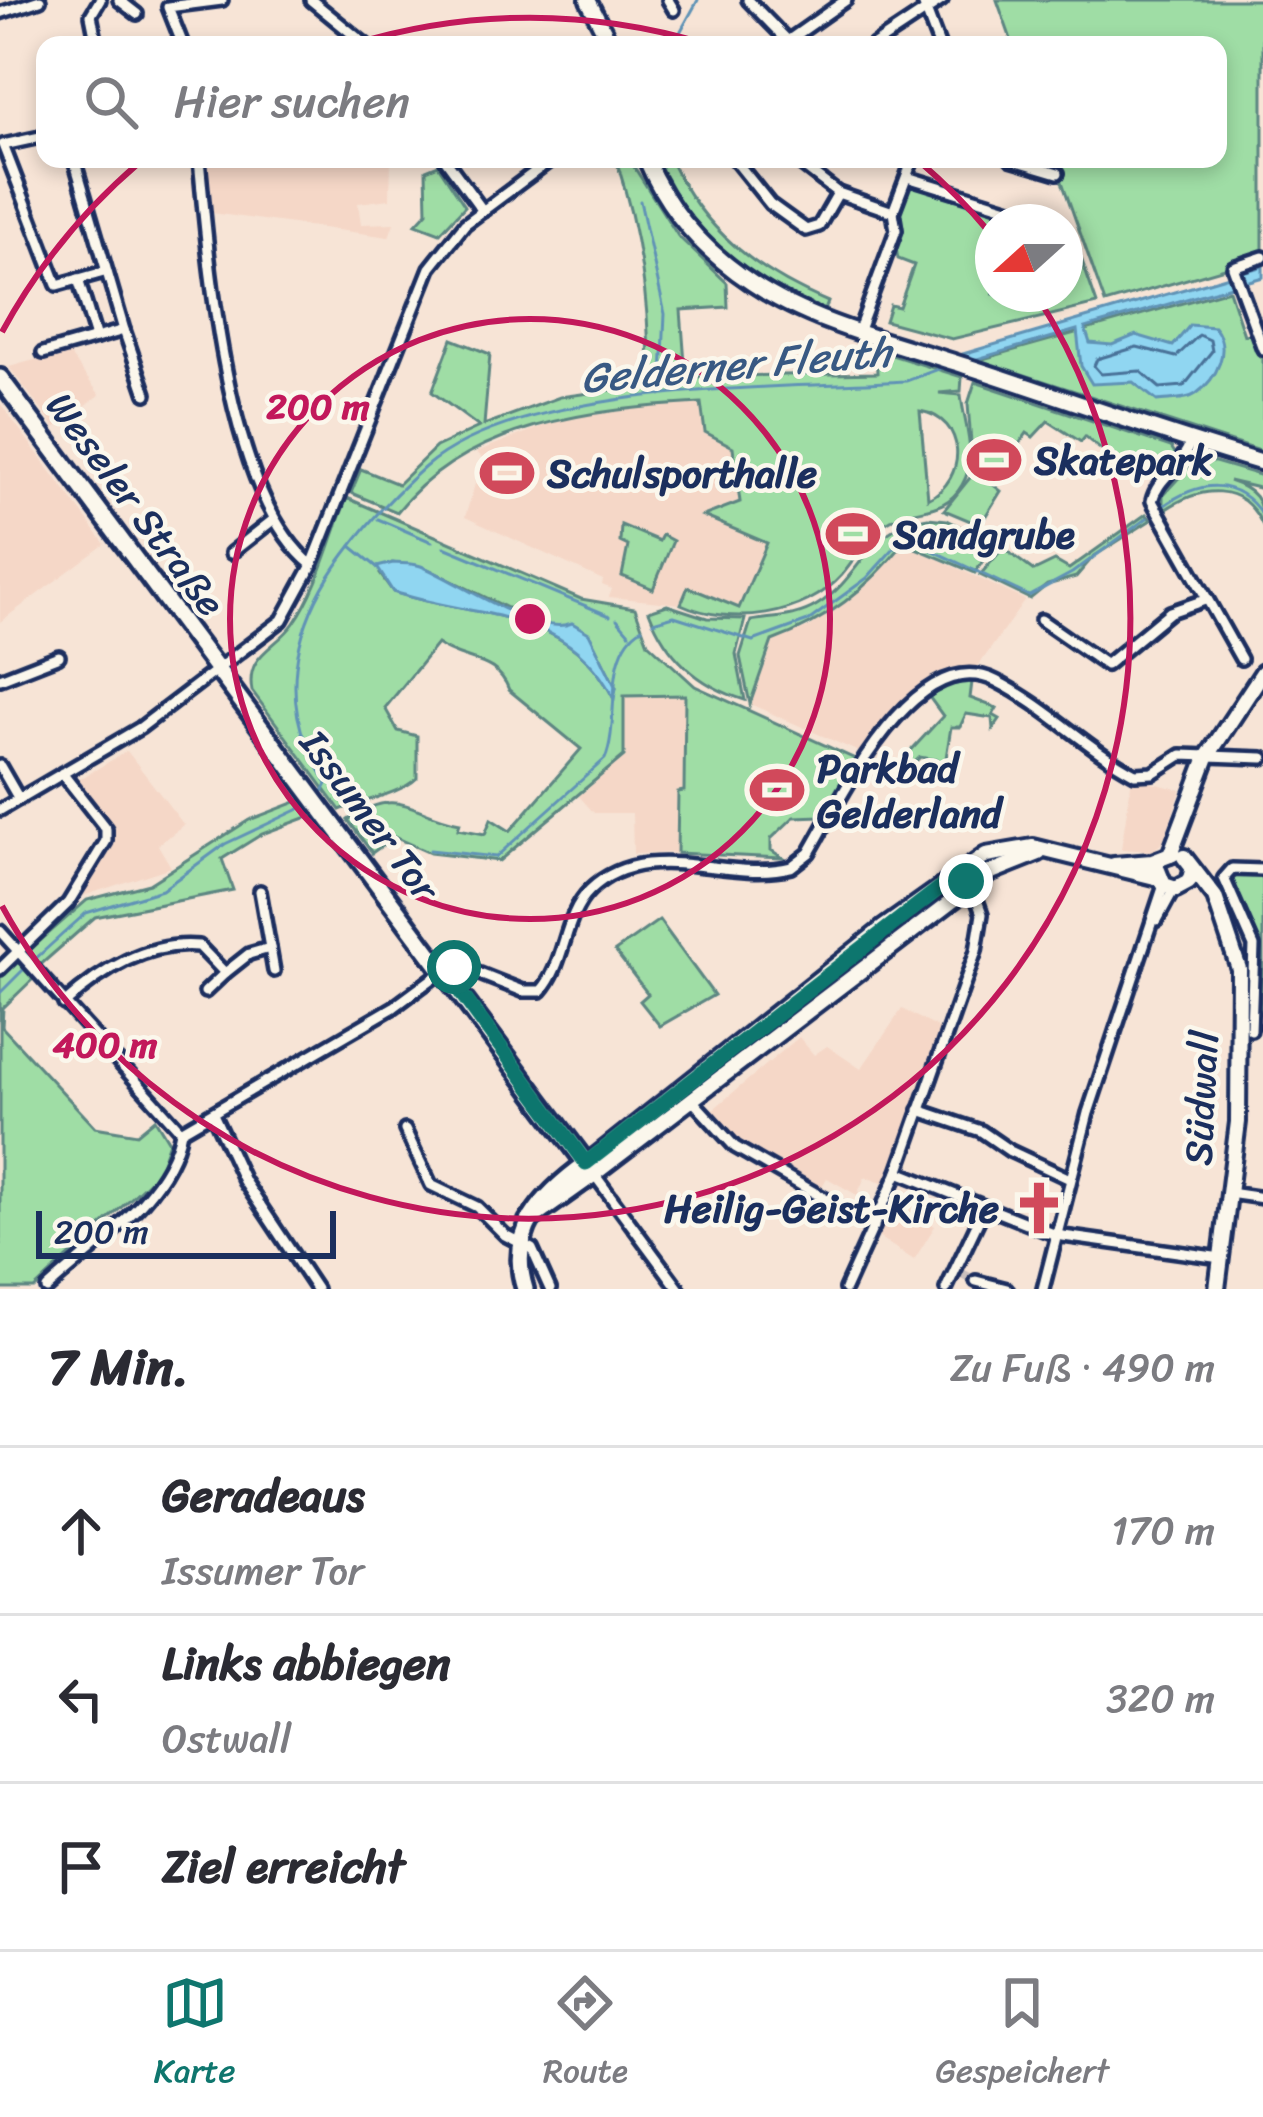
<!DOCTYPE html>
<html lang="de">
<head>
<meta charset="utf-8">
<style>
	:root { --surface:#fff; --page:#f2f2f3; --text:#2b2b33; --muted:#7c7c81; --line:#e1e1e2; --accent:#0f766e }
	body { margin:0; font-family:Sriracha,sans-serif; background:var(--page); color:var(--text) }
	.compass { position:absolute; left:975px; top:204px; width:108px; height:108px; border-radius:50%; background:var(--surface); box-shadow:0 6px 18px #0003; rotate:249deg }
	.scale { position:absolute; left:36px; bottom:30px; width:300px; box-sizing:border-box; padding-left:12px; border:6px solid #1b2f5e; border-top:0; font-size:33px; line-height:42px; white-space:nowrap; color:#1b2f5e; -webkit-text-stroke:9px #fbf7ec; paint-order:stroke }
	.stop { position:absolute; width:36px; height:36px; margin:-27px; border:9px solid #0f766e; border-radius:50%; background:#fff }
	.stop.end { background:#0f766e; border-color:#fff; box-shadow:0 3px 12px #0008 }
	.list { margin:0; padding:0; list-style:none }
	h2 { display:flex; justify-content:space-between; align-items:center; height:156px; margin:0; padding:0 48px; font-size:51px }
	h2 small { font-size:39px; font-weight:400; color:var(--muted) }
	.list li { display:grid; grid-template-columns:78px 1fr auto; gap:36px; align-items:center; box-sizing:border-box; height:168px; padding:0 48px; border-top:3px solid var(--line) }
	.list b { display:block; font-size:45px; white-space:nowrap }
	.list p { margin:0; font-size:39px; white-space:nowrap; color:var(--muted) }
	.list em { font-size:39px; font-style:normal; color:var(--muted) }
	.icon { flex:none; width:66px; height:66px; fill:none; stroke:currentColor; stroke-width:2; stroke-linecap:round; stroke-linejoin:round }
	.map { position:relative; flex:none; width:1263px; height:1289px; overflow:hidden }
	.search { position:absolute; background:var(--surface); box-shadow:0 6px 18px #0003; left:36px; right:36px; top:36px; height:132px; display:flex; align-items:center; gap:30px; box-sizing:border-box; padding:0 42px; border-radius:24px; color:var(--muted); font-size:45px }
	.sheet { height:660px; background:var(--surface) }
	nav { display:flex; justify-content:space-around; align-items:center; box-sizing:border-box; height:168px; border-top:3px solid var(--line); background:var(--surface); font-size:33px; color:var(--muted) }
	nav a { display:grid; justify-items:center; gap:6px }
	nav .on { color:var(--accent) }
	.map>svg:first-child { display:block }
</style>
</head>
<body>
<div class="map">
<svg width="1263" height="1289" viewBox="0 0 1263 1289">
	<rect width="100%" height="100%" fill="#f7e4d6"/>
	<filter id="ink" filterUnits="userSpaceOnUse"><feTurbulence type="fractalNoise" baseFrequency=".00833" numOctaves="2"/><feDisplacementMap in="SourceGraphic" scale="24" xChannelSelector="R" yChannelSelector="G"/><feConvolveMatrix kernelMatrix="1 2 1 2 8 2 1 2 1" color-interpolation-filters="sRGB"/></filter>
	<g filter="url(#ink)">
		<g fill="#f5d7c7">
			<polygon points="206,159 391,159 390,199 358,203 361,224 394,223 389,237 212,213"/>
			<polygon points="67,351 100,395 55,428 9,367"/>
			<polygon points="0,403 105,544 0,622"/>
			<polygon points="701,403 705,432 733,446 740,503 705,516 767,542 739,608 688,587 681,604 609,597 612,589 602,585 603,580 465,517 483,458 476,452 574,414"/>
			<polygon points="904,543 1025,600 977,668 952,669 922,683 859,752 750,704 772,641 810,627"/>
			<polygon points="685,695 684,792 678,793 677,853 633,854 632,813 594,813 579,796 624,756 623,696"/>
			<polygon points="127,751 184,825 158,845 171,867 80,897 113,836 75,782"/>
			<polygon points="1132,778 1181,790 1164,841 1153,851 1121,849"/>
			<polygon points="902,1009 940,1029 885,1184 865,1177 857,1195 827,1178 818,1193 740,1142 710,1112 799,1037 814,1055 827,1046 861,1069"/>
			<polygon points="891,1199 935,1226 914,1260 875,1235"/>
		</g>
		<g fill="#9fdda5" stroke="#5d8682" stroke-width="3" fill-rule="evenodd">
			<polygon points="997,0 1263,0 1263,255 1240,262 1234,259 1225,268 1105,303 1054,159 1218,159 1218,45 1013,45"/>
			<path d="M616 159H629L678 236 727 283 728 307 681 310 686 377 877 373 876 350 962 377 961 391 939 393 961 395C964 425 979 457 962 485 945 515 917 506 891 520 870 531 857 558 842 575 805 617 731 627 681 604L688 587 739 608 767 543 703 516 740 502 733 447 705 432 701 403C594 409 469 422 397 512L351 493 361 469 398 484 436 447 479 427 432 392 452 339 490 354 484 425 560 397 648 385C652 309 638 228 616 159ZM920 411C967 419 968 479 928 499Z"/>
			<path d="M657 159H670C703 230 757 272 828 302L825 310C749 282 690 234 657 159Z"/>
			<polygon points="438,165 465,206 440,233 416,224 427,212 426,170"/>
			<path d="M907 177 1037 222H993V294H1065V232L1073 235 1097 304 952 339 885 321 890 305 899 307 914 265 898 259C891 224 893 213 907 177Z"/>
			<polygon points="1229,290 1244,335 1255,333 1263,357 1263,452 979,360"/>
			<polygon points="975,382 1171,447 1177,456 1165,467 1158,463 1148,476 1125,458 1119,464 1085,437 1081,442 1048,421 1033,437 1027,433 991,483 1001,491 980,525 944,510 973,474 982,472 973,469 968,404"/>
			<path d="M1198 457 1263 476V489L1229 481C1254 489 1263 500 1263 526 1242 480 1200 486 1163 511V495Z"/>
			<path d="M347 498 581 599 635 608 648 643 695 686 855 759 822 816 794 817 771 839V850L783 858 677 853 678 792 684 791 685 695 624 696V756L499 861 430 853 394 837 372 853 348 820C400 784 410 814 460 823L458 829 485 834 491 819 510 831 581 749 509 690C497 656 462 663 437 644L385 708 398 731 417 736V778C402 793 362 801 340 810L252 691C245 654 276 649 294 623 319 588 331 537 347 498ZM392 563 428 569 536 622 591 638 616 688 613 697C568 607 476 619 393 592L380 574Z"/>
			<polygon points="1146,514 1151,520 1093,557 1076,577 1047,585 1030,599 980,575 1003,548 1034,571 1055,561 1069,569"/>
			<path d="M928 518 947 520 994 544 975 573 904 543C867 589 827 621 772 641L750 704 740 656 751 621C774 617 796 618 817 605 864 576 866 526 928 518Z"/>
			<polygon points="621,525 659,541 662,535 673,541 653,589 622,576 628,546 620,542"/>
			<path d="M667 605 707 618 745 619 736 654 745 700C699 686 666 656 649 611Z"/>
			<polygon points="972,682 970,698 997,708 993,715 1000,719 993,729 992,718 966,714 960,727 951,727 944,770 937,769 938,760 920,757 913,764 905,757 943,716 929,697 947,685"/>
			<polygon points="301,800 313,815 262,834 222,859 233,890 95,917 38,967 26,953 87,900 149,884 249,820"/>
			<polygon points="1243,872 1263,873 1263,1006 1257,1021 1257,945 1228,882"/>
			<polygon points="950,889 956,890 693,1096 686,1089"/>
			<polygon points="659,920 714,995 660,1026 640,1001 648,994 615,951"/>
			<polygon points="16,960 33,979 3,1008 2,1027 95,1127 137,1134 155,1119 169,1142 158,1173 34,1289 0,1289 0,976"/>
		</g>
		<g fill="#90d6f1" stroke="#6193b6" stroke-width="3">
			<path d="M1263 266V277L1085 328 1090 343 1112 345 1136 335 1173 346 1190 325 1214 327C1232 348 1217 379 1196 394 1186 401 1168 399 1157 401L1133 382 1092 384 1081 366 1077 330 974 360 959 355Z"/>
			<path d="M393 563C403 564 411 563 421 566 457 580 537 638 572 623L589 633 616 688 614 699C568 606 478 620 393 592L377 567Z"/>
		</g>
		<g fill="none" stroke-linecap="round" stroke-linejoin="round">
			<polygon stroke="#4a7299" stroke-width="3" points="1199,335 1210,340 1212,351 1184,386 1160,388 1140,371 1101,374 1094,366 1097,359 1137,347 1176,357"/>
			<g stroke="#6193b6" stroke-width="3">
				<polyline points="673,45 698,0"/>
				<polyline points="640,201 665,314 661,395"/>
				<path d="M1162 507C1198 481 1236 475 1263 516"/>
				<polyline points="378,519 432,542"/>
				<polyline points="351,546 377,567"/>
				<polyline points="444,547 610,616"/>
				<polyline points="617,619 629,633"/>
				<polyline points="653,622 674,616 753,641 808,621 867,578 904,537 1029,596 1072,573 1147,518"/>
				<path d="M320 797 327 784C321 770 311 758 306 744 280 678 303 609 344 555 366 525 396 492 425 467 525 382 777 389 906 381L944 367"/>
				<path d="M430 850 496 857 605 759C621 722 602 651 642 628"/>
				<polyline points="33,961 86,913 162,890 225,844 312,803"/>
				<polyline points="0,993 26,967"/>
			</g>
			<polyline stroke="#cbc0be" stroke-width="9" stroke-dasharray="9 4.5" stroke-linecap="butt" points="961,1273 976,1281"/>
			<defs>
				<g id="street">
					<polyline points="119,0 137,14"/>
					<polyline points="311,0 366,45"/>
					<polyline points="668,0 674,10"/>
					<polyline points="748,0 787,40"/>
					<polyline points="922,0 939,45"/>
					<polyline points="0,13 40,0"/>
					<polyline points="97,45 91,15 100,0"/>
					<polyline points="183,45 168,7 222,0"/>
					<polyline points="782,45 846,0"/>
					<polyline points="874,45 942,0"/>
					<polyline points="45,136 3,145 57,285 104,272"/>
					<path d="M199 159C209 265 226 496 312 565"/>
					<polyline points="445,159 483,211"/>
					<polyline points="734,159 770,204 806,230 819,226 838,193"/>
					<polyline points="794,159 838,193 893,212"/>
					<polyline points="1011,159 1058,173"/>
					<polyline points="907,177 1024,213"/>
					<polyline points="1263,257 1233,267 1263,349"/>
					<polyline points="78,279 96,338"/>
					<polyline points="124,330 146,394"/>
					<polyline points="859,330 896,230 893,212 913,159"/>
					<polyline points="43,353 124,330 74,159"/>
					<path d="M1191 440C1182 469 1158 476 1152 501L1241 659"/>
					<polyline points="231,553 273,520"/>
					<polyline points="1041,620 1106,665 1170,612 1205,600"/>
					<polyline points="0,679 59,656"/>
					<polyline points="0,766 19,799"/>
					<polyline points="0,810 140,728 282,620 312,565 430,268 465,224 552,159"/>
					<polyline points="1157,920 1174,889"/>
					<polyline points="0,931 181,1131"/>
					<polyline points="270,948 274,971"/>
					<polyline points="0,969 68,903 106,841 106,829 62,773"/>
					<polyline points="205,992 225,973"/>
					<path d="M64 1004C100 971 148 941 199 946L225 973 249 954 270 948 260 891"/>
					<polyline points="1251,1030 1254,946 1224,878 1232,869 1263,870"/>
					<polyline points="692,1100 735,1147 874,1227"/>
					<polyline points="919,1110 981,1131 1010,1151 1070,1179"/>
					<polyline points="213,1114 244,1181 316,1289"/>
					<polyline points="405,1130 431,1185 477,1207 505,1235 532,1249 550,1289"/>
					<path d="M181 1131 394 1007 444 970 467 969 523 991H541C566 963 563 916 590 890 646 836 727 883 791 867L809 853C841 799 915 641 996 681 1046 706 1086 748 1135 774L1153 773 1181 755 1263 758"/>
					<polyline points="898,1172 1056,1235 1221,1258"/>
					<polyline points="594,1174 679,1289"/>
					<polyline points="1229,1193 1263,1198"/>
					<polyline points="976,1281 1007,1289"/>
					<path d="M47 1289C93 1246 170 1196 181 1131"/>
					<polyline points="845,1289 898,1172 976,951 982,914 972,886"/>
					<polyline points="946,1289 985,1207"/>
					<polyline points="1043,1289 1088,1113 1164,885"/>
				</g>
				<g id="secondary">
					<polyline points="588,0 611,45"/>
					<path d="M646 159C668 211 705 252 752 283 814 325 896 343 966 366 1065 398 1163 434 1263 463"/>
					<polyline points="1170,855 1207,757 1263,672"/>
					<polyline points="1184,857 1215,897 1239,969 1238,1122 1217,1289"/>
					<polyline points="1114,865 1152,862 1173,854"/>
					<polyline points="1158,870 1164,885 1176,889 1189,882 1192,871"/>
					<polyline points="587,1163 883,928 986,855 1033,847 1159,878"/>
					<polyline points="594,1174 989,873 1039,853"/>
				</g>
				<g id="primary">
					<polyline points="0,378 594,1174 528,1221"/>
					<path d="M525 1289C507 1232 542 1195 587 1163"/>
				</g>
			</defs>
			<use href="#street" stroke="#1b2f5e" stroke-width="18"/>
			<use href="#secondary" stroke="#1b2f5e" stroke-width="22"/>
			<use href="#primary" stroke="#1b2f5e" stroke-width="24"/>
			<use href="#street" stroke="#fbf7ec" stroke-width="9"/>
			<use href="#secondary" stroke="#fbf7ec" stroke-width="14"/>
			<use href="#primary" stroke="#fbf7ec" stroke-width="15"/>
		</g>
	</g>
	<g fill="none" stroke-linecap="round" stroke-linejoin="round" filter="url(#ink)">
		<polyline stroke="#0f766e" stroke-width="15" points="454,967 444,970 586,1163 954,877 966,881"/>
	</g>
	<g fill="none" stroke="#c2185b" stroke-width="6">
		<circle cx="530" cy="619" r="300"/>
		<path d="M2 332A601 601 0 0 1 140 162M354 44A601 601 0 0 1 706 44M920 162A601 601 0 0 1 990 233M1037 296A601 601 0 1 1 2 906"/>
	</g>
	<defs>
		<symbol id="stadium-bare" viewBox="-9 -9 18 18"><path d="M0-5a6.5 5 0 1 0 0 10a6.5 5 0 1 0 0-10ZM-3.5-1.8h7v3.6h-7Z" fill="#d1495b" stroke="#fbf7ec" stroke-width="2.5" paint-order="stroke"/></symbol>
		<symbol id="church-bare" viewBox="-9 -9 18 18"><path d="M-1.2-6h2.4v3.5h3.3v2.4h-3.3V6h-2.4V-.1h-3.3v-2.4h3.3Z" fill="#d1495b" stroke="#fbf7ec" stroke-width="2.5" paint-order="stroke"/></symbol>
	</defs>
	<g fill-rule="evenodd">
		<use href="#stadium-bare" x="956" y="422" width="76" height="76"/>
		<use href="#stadium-bare" x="469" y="435" width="76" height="76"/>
		<use href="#stadium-bare" x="815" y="496" width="76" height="76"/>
		<use href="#stadium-bare" x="739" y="752" width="76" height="76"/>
		<use href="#church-bare" x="1001" y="1170" width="76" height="76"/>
	</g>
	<g text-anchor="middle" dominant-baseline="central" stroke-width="9" stroke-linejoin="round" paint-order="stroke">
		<g font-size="39" font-weight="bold" fill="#1b2f5e" stroke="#fbf7ec" text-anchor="start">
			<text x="1034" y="460">Skatepark</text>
			<text x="547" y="473">Schulsporthalle</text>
			<text x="893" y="534">Sandgrube</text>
			<text x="817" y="768">Parkbad<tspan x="817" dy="45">Gelderland</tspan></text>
			<text x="999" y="1208" text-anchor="end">Heilig-Geist-Kirche</text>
		</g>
		<g font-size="39" fill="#1b2f5e" stroke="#fbf7ec">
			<text transform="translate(136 504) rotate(53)">Weseler Straße</text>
			<text transform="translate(370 815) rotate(53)">Issumer Tor</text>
			<text transform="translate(1201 1098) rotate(-87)">Südwall</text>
		</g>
		<g font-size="42" font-style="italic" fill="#385983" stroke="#fbf7ec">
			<text transform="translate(736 365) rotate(-5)">Gelderner Fleuth</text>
		</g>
	</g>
	<circle cx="530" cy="619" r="18" fill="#c2185b" stroke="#fbf7ec" stroke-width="6"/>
	<g font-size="36" text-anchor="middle" font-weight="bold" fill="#c2185b" stroke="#fbf7ec" stroke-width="9" stroke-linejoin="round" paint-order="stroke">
		<text x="318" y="419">200 m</text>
		<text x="105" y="1057">400 m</text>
	</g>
</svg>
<svg class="compass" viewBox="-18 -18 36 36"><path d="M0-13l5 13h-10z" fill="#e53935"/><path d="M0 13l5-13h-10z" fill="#7c7c81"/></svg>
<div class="scale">200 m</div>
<div class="stop" style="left:454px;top:967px"></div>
<div class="stop end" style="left:966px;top:881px"></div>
<div class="search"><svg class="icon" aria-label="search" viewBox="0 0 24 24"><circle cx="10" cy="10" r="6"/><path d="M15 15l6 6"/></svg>Hier suchen</div>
</div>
<section class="sheet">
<h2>7 Min.<small>Zu Fuß · 490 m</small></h2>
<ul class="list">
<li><svg class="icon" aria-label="ahead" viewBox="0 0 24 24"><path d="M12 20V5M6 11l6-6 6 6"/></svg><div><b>Geradeaus</b><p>Issumer Tor</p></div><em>170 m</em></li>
<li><svg class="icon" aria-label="left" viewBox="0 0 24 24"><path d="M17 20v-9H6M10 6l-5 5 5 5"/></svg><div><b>Links abbiegen</b><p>Ostwall</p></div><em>320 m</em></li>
<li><svg class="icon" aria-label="arrive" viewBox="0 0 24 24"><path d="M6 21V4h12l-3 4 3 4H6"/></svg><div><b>Ziel erreicht</b></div></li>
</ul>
</section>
<nav>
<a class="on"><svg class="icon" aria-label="map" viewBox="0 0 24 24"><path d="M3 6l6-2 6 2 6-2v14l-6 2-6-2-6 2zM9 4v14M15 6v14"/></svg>Karte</a>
<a><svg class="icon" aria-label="directions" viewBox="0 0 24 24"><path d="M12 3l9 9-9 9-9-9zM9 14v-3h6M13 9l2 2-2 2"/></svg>Route</a>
<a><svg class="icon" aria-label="saved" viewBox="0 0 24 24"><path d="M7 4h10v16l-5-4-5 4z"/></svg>Gespeichert</a>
</nav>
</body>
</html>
